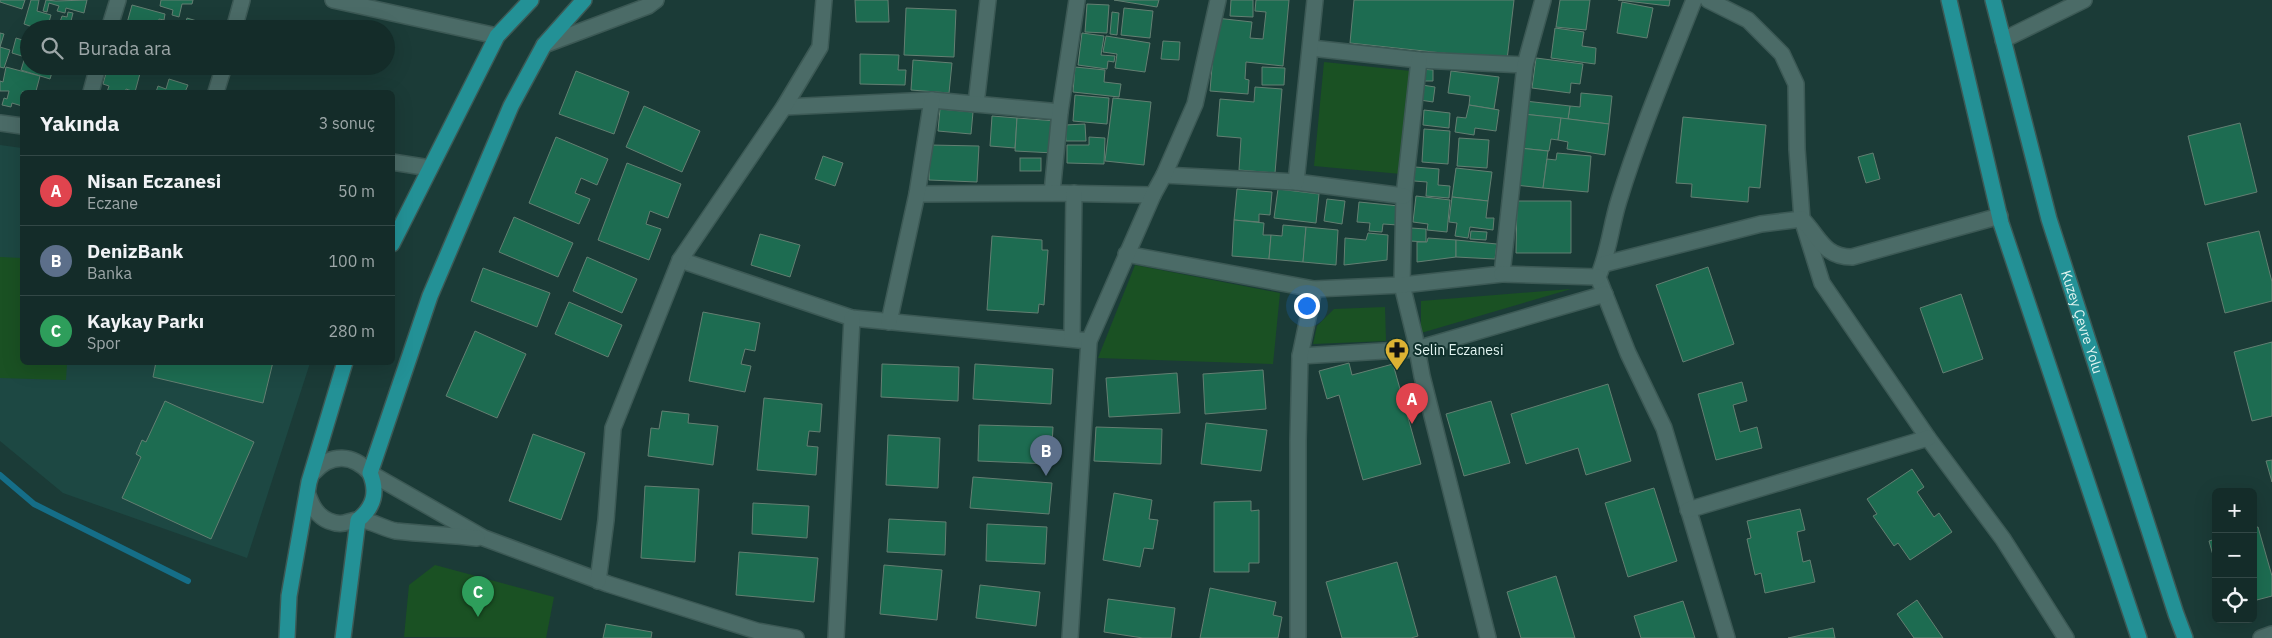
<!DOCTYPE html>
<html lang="tr">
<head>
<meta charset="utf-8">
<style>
	:root { --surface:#142c29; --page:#213835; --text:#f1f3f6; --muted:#9da7a8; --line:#334846; --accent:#95b2f1 }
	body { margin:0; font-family:"IBM Plex Sans",sans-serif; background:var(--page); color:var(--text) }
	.controls { position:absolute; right:15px; bottom:15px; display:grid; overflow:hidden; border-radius:8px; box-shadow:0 5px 20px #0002 }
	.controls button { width:45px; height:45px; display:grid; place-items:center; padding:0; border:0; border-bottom:1px solid var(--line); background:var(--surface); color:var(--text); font:25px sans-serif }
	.you { position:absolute; left:1306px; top:305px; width:18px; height:18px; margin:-12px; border:4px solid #fff; border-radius:50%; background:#1a73e8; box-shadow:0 0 0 8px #1a73e833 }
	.badge { display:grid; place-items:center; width:32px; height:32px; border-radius:50%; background:var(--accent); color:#fff; font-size:16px; font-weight:700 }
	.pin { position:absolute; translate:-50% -41px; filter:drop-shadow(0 1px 2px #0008) }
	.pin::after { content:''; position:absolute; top:26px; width:18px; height:15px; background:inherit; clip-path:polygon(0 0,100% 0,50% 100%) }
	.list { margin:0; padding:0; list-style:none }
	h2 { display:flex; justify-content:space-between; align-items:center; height:65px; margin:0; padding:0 20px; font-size:21px }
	h2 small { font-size:16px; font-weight:400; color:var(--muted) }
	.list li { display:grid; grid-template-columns:32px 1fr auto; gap:15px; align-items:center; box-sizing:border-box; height:70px; padding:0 20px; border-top:1px solid var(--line) }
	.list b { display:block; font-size:19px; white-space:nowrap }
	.list p { margin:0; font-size:16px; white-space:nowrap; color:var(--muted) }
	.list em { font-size:16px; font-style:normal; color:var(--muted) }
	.icon { flex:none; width:28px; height:28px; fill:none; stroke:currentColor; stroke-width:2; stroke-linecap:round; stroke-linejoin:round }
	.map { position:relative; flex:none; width:2272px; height:638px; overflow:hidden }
	.search { position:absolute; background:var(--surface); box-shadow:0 5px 20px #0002; left:20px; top:20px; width:375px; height:55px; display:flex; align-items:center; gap:12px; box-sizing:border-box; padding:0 18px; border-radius:28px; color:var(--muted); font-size:19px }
	.panel { position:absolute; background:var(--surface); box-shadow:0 5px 20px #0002; left:20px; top:90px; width:375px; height:275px; border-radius:8px }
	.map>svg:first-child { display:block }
</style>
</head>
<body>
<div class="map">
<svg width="2272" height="638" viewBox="0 0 2272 638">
	<rect width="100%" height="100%" fill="#1b3b37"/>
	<polygon fill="#1d4843" points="0,145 22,148 22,362 310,363 247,558 63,493 0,441"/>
	<g fill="#1a5123">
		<polygon points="1324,62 1411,71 1401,174 1314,166"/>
		<polygon points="0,257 22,258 22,362 67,363 66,380 0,378"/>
		<polygon points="1135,265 1280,293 1273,364 1098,358"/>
		<polygon points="1571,289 1421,333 1421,301"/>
		<polygon points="1385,307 1386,341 1313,344 1317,326 1334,309"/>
		<polygon points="435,565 554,597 546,638 404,637 409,585"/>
	</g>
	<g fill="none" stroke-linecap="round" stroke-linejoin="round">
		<polyline stroke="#156e88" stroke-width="6" points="0,475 34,504 188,581"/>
	</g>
	<g fill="#1d6c51" stroke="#637f72">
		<polygon points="0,0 25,0 22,9 0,2"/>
		<polygon points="31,0 39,0 37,11 51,15 49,22 59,25 62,16 67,17 68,12 73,13 69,29 38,29 24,24"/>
		<polygon points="46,0 56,1 87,0 84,13 66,8 65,13 57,11 59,6 49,3 47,12 43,11"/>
		<polygon points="161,0 193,0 192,4 182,4 179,17 172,15 173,10 160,6"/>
		<polygon points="855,0 888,0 889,22 856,22"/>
		<polygon points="1114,0 1159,0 1157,7"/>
		<polygon points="1231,0 1253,0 1253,17 1230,16"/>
		<polygon points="1256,0 1289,0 1283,66 1246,62 1245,79 1249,80 1248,94 1210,91 1216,18 1252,22 1250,38 1263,39 1266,12 1255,11"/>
		<polygon points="1354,0 1514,0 1507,60 1350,43"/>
		<polygon points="1560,0 1590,0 1586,30 1556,27"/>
		<polygon points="1618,0 1670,0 1669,6"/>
		<polygon points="1622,2 1653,8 1647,38 1617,33"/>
		<polygon points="1087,4 1109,5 1107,33 1085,32"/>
		<polygon points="132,5 165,14 164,20 159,19 157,28 160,29 148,29 127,23"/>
		<polygon points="906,8 956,10 954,57 904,55"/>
		<polygon points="1124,8 1153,11 1150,38 1121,35"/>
		<polygon points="1112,12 1119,13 1117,35 1110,34"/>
		<polygon points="187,18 210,25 208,29 184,29"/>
		<polygon points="1555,28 1584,32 1582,46 1596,48 1595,64 1551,58"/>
		<polygon points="0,33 4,34 0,47 10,50 4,68 0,67"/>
		<polygon points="1082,33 1104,36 1101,55 1115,56 1114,62 1108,61 1107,69 1078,65"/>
		<polygon points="1106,36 1150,43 1145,72 1115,68 1117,54 1103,52"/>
		<polygon points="16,38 29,42 29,66 54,66 50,79 21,70 25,57 12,53"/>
		<polygon points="1163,41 1180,42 1179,60 1161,59"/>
		<polygon points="860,54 899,55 898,70 906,70 905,85 860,84"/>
		<polygon points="1536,58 1583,64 1580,84 1571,83 1570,93 1532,88"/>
		<polygon points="913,60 952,63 949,93 911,90"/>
		<polygon points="108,66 142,66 135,92 126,89 125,92 107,92 109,86 103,84"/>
		<polygon points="6,67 40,76 36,91 22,92 22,106 12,103 11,107 2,105 4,98 7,99 9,91 0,91 0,81 3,82"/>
		<polygon points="1075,67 1105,70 1104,82 1121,84 1119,97 1073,92"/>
		<polygon points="1262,67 1285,68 1284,85 1262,85"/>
		<polygon points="1420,69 1433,70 1433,81 1419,81"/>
		<polygon points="576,71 629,92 614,134 559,114"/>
		<polygon points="1451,71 1499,77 1494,109 1469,105 1470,96 1448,93"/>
		<polygon points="169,79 188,85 185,92 156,92 158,86 166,89"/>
		<polygon points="1422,85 1435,87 1433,102 1420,100"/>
		<polygon points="1255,87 1282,89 1275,173 1239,170 1241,138 1217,136 1220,99 1254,102"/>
		<polygon points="1581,93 1612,96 1609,124 1568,119 1570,106 1580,107"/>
		<polygon points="1075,95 1109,98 1107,124 1073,121"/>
		<polygon points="1113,98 1151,102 1144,165 1105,161"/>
		<polygon points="1525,101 1570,106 1568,119 1523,114"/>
		<polygon points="1469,105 1499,110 1496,131 1475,128 1474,135 1455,132 1457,117 1466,118"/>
		<polygon points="644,106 700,131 682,172 626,147"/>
		<polygon points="940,109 973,112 971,134 938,131"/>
		<polygon points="1424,110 1450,113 1449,128 1423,125"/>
		<polygon points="1523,114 1561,118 1558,140 1551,139 1549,151 1519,148"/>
		<polygon points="992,116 1017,118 1015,148 990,146"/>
		<polygon points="1683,117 1766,125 1760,188 1749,187 1748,202 1691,197 1692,184 1676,183"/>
		<polygon points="1017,118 1056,121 1054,153 1015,151"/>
		<polygon points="1561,118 1609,124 1605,155 1567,149 1568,142 1558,140"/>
		<polygon points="2240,123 2257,192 2205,205 2188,136"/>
		<polygon points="1085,124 1086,141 1066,141 1065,125"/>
		<polygon points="1424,129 1450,131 1448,164 1422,162"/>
		<polygon points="556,137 608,159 597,185 581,178 575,193 590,199 579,224 529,203"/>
		<polygon points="1089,137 1105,138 1104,164 1067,163 1067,145 1089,145"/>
		<polygon points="1459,138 1489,140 1487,168 1457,166"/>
		<polygon points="930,145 979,146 977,182 929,180"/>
		<polygon points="1519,148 1548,151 1543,188 1515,185"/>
		<polygon points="1557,153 1591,156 1588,192 1543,188 1547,159 1556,160"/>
		<polygon points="1873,153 1880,179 1866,183 1858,157"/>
		<polygon points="823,156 843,163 835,186 815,179"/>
		<rect x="1020" y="158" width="21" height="13"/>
		<polygon points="627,163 681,184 668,218 650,211 646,224 661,229 649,260 598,240"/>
		<polygon points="1415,167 1439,169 1438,185 1450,186 1449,198 1426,196 1427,182 1414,181"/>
		<polygon points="1456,168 1492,172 1488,201 1452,197"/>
		<polygon points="1237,189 1272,192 1270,215 1259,214 1259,222 1234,220"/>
		<polygon points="1278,189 1319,194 1316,223 1274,218"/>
		<polygon points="1416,196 1450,200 1447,232 1427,230 1428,224 1413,222"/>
		<polygon points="1452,197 1488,201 1486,218 1494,218 1493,230 1470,227 1468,238 1455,236 1457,223 1449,222"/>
		<polygon points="1327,199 1345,201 1342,224 1324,221"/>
		<polygon points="1517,201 1571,201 1571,253 1516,253"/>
		<polygon points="1359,202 1399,206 1398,225 1383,224 1382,232 1369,231 1370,223 1357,222"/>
		<polygon points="514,217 573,243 558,277 499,252"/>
		<polygon points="1234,220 1264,223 1263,235 1271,235 1269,259 1232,256"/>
		<polygon points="1283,225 1306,227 1303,262 1269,259 1271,235 1282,236"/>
		<polygon points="1306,227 1338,230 1336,265 1303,262"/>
		<polygon points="1411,228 1426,229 1426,242 1410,241"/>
		<polygon points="1471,231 1487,232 1486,240 1470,239"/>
		<polygon points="2259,231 2272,282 2272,301 2225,313 2207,243"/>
		<polygon points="1368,233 1388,235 1387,260 1344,265 1345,238 1366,240"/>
		<polygon points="760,234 800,245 790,277 751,265"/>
		<polygon points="992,236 1042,240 1042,250 1048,250 1044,305 1039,304 1038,313 987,310"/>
		<polygon points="1428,238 1456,240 1456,257 1417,262 1417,242 1427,242"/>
		<polygon points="1456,240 1497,244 1495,259 1456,257"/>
		<polygon points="587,257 637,279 622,313 573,291"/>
		<polygon points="1708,267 1734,344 1683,362 1656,285"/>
		<polygon points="483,268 550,293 537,327 471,301"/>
		<polygon points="1961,294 1983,359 1943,373 1920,308"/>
		<polygon points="569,302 622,325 608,357 555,334"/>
		<polygon points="703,312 760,323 755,351 745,349 741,364 751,366 745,392 689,381"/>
		<polygon points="475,331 526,354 497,418 446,396"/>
		<polygon points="2272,342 2272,416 2252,421 2234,352"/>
		<polygon points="156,362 273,362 263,403 153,377"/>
		<polygon points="1349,363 1352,375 1393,364 1421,464 1363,480 1339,395 1327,399 1319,371"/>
		<polygon points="882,364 959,367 958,401 881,397"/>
		<polygon points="975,364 1053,369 1051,404 973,399"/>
		<polygon points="1263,370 1266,409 1205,414 1203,374"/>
		<polygon points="1177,373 1180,413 1109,417 1106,378"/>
		<polygon points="1742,382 1747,401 1733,405 1740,432 1757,427 1762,448 1716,460 1698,394"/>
		<polygon points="1608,384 1631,461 1586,475 1578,448 1526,464 1511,414"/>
		<polygon points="764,398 822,404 820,432 809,431 807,446 818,447 816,475 757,470"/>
		<polygon points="165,401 254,442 211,539 122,498 141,457 136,454 142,440 146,442"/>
		<polygon points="1491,401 1510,463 1464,476 1446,414"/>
		<polygon points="662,411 689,414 688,423 718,426 713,465 648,456 651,428 659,429"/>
		<polygon points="1206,423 1267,430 1261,471 1201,464"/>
		<polygon points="979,425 1053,427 1051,464 978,461"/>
		<polygon points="1096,427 1162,429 1161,464 1094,461"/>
		<polygon points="533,434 585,453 561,520 509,501"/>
		<polygon points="888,435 940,438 938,488 886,485"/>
		<polygon points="2272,460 2272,482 2266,461"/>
		<polygon points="1912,469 1924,487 1917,492 1934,517 1939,513 1952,532 1910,560 1898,543 1894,546 1873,516 1877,514 1867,499"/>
		<polygon points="973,477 1052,483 1049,514 970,508"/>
		<polygon points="645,486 699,489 695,562 641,558"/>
		<polygon points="1654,488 1677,561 1628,577 1605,503"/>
		<polygon points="1114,493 1152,500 1149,519 1158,520 1153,549 1144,548 1140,567 1103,560"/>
		<polygon points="1251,501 1251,511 1259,510 1259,563 1249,563 1249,572 1214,572 1214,502"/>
		<polygon points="753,503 809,506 807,538 752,534"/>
		<polygon points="1800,509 1805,530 1797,532 1803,562 1810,560 1815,582 1765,593 1761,573 1755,575 1747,539 1751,538 1747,521"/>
		<polygon points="889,519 946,522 945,555 887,552"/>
		<polygon points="987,524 1047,527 1045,564 986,561"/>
		<polygon points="2258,527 2272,576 2272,596 2253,601 2253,528"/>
		<polygon points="2216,539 2216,566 2209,541"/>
		<polygon points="739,552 818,558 814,602 736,595"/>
		<polygon points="1397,562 1418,636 1411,638 1342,638 1326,582"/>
		<polygon points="884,565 942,570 937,620 880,614"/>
		<polygon points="1556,576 1575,638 1521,638 1507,592"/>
		<polygon points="980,585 1040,592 1036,626 976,618"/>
		<polygon points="1210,588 1276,602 1273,615 1282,617 1278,638 1200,638"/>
		<polygon points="1108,599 1175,608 1171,638 1143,638 1104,632"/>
		<polygon points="1917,600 1943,638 1914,638 1897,614"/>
		<polygon points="1683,601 1695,638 1641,638 1634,616"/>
		<polygon points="606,624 652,632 651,638 603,638"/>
		<polygon points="1833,628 1835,638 1788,638"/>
	</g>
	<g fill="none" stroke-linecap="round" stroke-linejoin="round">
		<defs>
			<g id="minor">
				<polyline points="333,0 497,36"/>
				<path d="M1694 0C1668 66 1640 132 1619 200 1611 225 1609 252 1598 277L1628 353 1664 428 1727 638"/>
				<polyline points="1708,0 1748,20 1782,54 1796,84 1797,149 1802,219 1822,283 1928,438 2003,539 2066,638"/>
				<polyline points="109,29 118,0"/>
				<polyline points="234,29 242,0"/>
				<polyline points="2003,40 2084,0"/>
				<polyline points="544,45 648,6 656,0"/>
				<polyline points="1311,48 1419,60 1525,65"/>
				<polyline points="1419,60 1404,196 1402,285 1415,338 1422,376 1488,638"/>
				<polyline points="91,92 98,66"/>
				<polyline points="216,92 224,66"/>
				<polyline points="976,104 988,0"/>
				<polyline points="784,107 932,100 1060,112"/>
				<polyline points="0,123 22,126"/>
				<polyline points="392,162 430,168"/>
				<polyline points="1164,175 1296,182 1404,196"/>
				<polyline points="1296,182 1315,0"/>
				<polyline points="1052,193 1060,112 1077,0"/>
				<polyline points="917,194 1052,193 1153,195"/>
				<polyline points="1126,254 1314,289 1402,285 1502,274 1525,65 1543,0"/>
				<polyline points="680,260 852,318 1089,341"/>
				<path d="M1604 264 1761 224 1802 219C1820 238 1824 257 1852 257L2000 216"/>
				<polyline points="1502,274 1598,277"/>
				<polyline points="889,322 917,194 932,100"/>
				<polyline points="1072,338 1074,193"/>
				<polyline points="1300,356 1417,349 1605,294"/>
				<path d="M314 472C331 453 353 454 370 473L484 538 608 584 757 631 796 638"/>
				<path d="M308 495C312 506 317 516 329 521 344 527 347 520 359 520 371 520 384 529 396 531 423 534 450 535 477 538"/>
				<polyline points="1688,510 1928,438"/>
				<polyline points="598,581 606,520 613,428 680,260 784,107 820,47 824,0"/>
				<polyline points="836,638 852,318"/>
				<polyline points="1070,638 1089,341 1153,195 1164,175 1195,104 1218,0"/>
				<polyline points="1298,638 1298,441 1300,356 1314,289"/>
				<polyline points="2261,638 2272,634"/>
			</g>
			<g id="major">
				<polyline points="1949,0 2001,223 2139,638"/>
				<path id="s1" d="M1993 0 2049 219 2176 614 2185 638"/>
				<polyline points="392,244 497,36 531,0"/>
				<polyline points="287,638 289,596 309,482 345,362"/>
				<path d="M343 638 358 520C374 507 378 492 370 473L430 296 511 106 544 45 584 0"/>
			</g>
		</defs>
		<use href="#minor" stroke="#3c5955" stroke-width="18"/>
		<use href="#major" stroke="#3c5955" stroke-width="18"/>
		<use href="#minor" stroke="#4b6b67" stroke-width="15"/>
		<use href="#major" stroke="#239196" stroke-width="15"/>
	</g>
	<defs>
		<symbol id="pharmacy-pin" viewBox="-11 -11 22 30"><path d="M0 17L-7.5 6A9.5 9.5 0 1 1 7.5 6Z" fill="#dcb233" stroke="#10312d"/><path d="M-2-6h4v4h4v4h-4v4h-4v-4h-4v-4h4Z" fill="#111"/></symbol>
	</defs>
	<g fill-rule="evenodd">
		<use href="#pharmacy-pin" x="1383" y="336" width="28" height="38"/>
	</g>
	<g text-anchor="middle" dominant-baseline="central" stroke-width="4" stroke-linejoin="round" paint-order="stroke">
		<g font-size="14" fill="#e2f4f1" stroke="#10312d">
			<text stroke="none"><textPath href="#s1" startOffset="334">Kuzey Çevre Yolu</textPath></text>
		</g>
		<g font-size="14" fill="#e2f4f1" stroke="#10312d" text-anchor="start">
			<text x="1414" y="350">Selin Eczanesi</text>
		</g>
	</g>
</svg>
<div class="controls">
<button>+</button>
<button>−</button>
<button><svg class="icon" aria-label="locate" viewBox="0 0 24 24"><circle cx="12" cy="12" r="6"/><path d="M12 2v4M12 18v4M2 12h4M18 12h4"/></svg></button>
</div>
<div class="you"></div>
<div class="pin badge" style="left:1412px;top:424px;background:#e0444e">A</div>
<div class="pin badge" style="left:1046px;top:476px;background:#5c6f8a">B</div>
<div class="pin badge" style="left:478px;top:617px;background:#2e9e5b">C</div>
<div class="search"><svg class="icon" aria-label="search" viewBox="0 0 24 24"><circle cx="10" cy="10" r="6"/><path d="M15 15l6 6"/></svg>Burada ara</div>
<section class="panel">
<h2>Yakında<small>3 sonuç</small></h2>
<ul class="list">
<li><span class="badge" style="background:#e0444e">A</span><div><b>Nisan Eczanesi</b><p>Eczane</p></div><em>50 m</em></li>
<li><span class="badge" style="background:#5c6f8a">B</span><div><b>DenizBank</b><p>Banka</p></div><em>100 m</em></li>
<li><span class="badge" style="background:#2e9e5b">C</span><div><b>Kaykay Parkı</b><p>Spor</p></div><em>280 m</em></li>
</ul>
</section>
</div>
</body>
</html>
